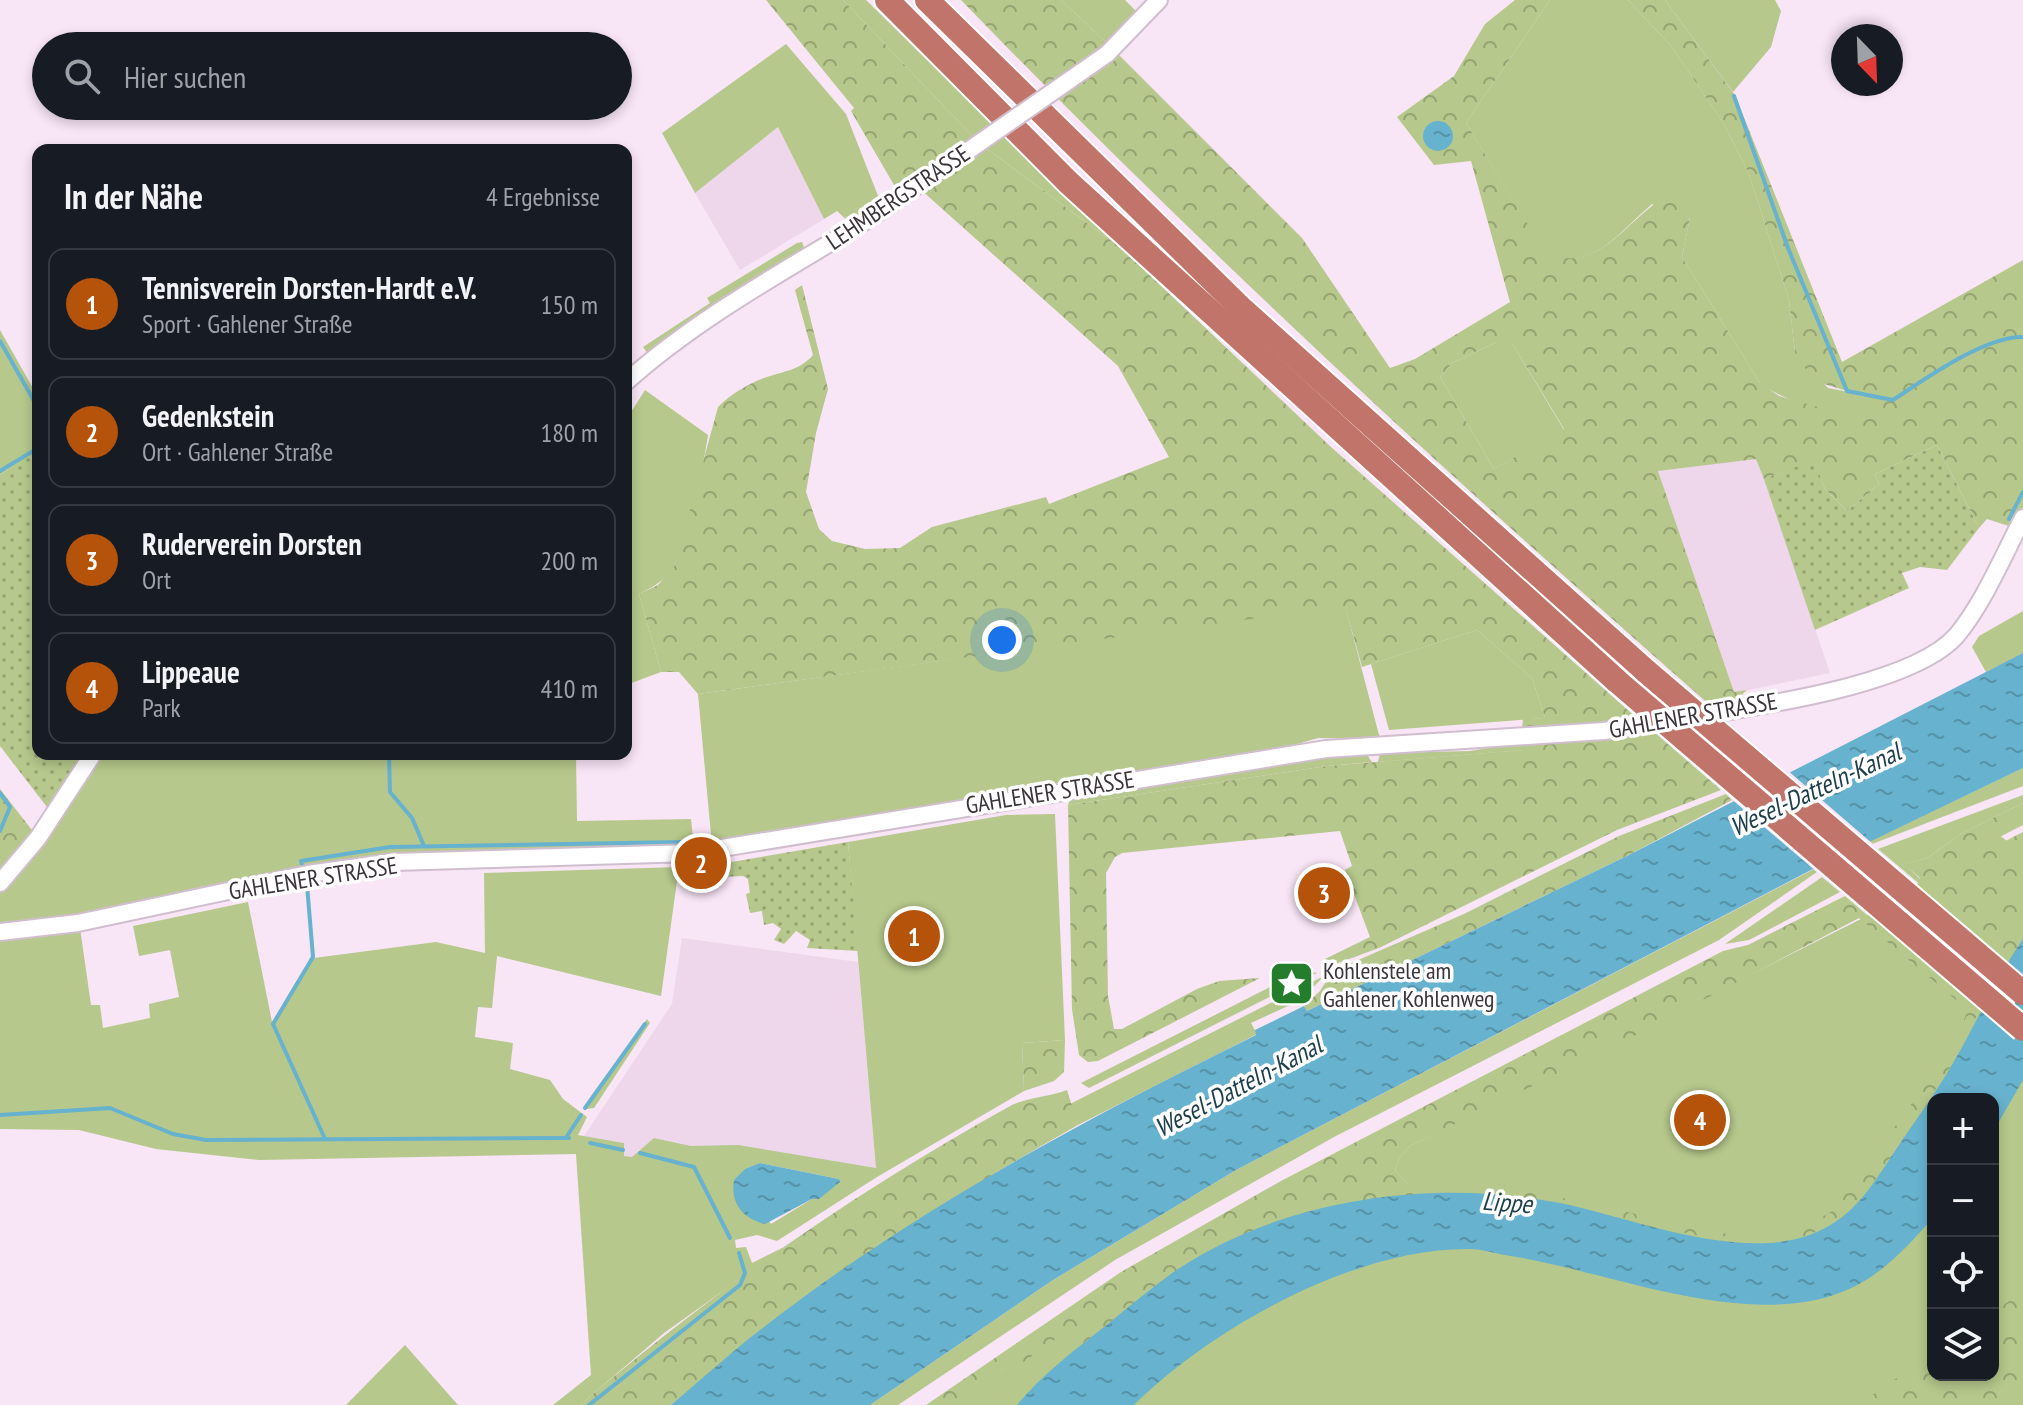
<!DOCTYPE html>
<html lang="de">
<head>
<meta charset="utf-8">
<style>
	:root { --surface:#171b24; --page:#242831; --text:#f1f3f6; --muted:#9ea1a6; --line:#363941; --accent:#b45309 }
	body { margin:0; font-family:"PT Sans Narrow",sans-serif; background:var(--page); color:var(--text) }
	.controls { position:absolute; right:24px; bottom:24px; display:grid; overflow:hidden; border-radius:16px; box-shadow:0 4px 12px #0003 }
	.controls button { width:72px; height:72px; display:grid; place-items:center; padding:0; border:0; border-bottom:2px solid var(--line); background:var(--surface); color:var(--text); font:40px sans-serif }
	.compass { position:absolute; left:1831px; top:24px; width:72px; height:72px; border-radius:50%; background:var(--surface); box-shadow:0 4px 12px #0003; rotate:157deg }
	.you { position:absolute; left:1002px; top:640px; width:28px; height:28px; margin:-20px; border:6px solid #fff; border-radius:50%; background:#1a73e8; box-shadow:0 0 0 12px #1a73e833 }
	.badge { display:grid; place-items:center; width:52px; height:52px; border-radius:50%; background:var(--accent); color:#fff; font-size:26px; font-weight:700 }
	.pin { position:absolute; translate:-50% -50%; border:4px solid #fff; box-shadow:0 2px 8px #0006 }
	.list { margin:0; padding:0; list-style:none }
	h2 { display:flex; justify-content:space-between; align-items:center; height:104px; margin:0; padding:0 32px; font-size:34px }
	h2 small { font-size:26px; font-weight:400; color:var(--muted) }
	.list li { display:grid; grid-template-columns:52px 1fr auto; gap:24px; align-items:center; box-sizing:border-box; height:112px; margin:0 16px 16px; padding:0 16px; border:2px solid var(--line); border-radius:16px }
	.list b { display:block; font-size:30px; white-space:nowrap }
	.list p { margin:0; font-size:26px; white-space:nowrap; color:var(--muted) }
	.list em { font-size:26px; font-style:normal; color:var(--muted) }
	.icon { flex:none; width:44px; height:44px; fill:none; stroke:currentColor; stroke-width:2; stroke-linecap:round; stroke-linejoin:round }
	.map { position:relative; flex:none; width:2023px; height:1405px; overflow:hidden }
	.search { position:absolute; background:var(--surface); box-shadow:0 4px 12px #0003; left:32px; top:32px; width:600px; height:88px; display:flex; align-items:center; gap:20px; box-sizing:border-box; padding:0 28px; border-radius:44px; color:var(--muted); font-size:30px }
	.panel { position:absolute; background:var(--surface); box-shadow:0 4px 12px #0003; left:32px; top:144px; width:600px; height:616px; border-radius:16px }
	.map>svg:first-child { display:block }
</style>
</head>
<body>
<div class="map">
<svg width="2023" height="1405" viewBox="0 0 2023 1405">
	<defs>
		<pattern id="forest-crowns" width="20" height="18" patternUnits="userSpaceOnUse" patternTransform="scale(2)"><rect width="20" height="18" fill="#b6c88b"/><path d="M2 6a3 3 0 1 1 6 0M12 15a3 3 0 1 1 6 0" fill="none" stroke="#95a373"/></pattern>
		<pattern id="garden-dots" width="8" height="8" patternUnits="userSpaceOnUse" patternTransform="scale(2)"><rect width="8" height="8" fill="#b6c88b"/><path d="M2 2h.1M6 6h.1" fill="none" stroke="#95a373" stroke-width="1.8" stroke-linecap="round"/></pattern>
		<pattern id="water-ripples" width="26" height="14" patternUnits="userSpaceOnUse" patternTransform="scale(2)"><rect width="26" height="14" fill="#67b2ce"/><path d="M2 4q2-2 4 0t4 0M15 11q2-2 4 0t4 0" fill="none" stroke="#5692a8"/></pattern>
	</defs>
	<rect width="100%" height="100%" fill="#f8e5f6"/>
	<g fill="#eed6eb">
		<polygon points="778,127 824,219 740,270 695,193"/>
		<polygon points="1757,458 1830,673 1734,693 1658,471"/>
		<polygon points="682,938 858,962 876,1168 738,1146 691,1146 655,1138 632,1157 624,1156 624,1143 584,1136 672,1004"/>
	</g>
	<g fill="#b6c88b" fill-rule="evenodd">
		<polygon points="843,0 866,0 994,126 975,139"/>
		<polygon points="1061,0 1125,0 1139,14 1108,44"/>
		<path d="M1550 0H1628L1672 47 1725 126 1749 174 1789 300 1795 353 1828 388 1854 393 1861 410C1857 412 1853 415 1849 416 1832 418 1773 395 1760 383L1682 257 1690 217 1652 204C1618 233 1591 274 1545 253L1466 123Z"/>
		<polygon points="1665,0 1775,0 1781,11 1771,47 1733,92"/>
		<polygon points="786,44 846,114 880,201 849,222 837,211 824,219 778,127 695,193 662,133"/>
		<polygon points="1001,133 1121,248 983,146"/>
		<polygon points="797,243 802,242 805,250 650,357 643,347 710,303 707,298"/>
		<polygon points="0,330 38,397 38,453 30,458 27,456 0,475"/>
		<polygon points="1495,343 1512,343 1564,430 1494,469 1440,377 1452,363"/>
		<path d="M645 390 708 435C704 463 687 547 673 568 664 581 653 587 639 594L661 672 626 685V420Z"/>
		<polygon points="1345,605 1380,739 1318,738 1273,751 707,844 701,837 711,835 698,694"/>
		<polygon points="2023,611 2023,654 1986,672 1972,647 1979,636"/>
		<polygon points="1477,630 1532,678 1545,718 1389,730 1371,664"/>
		<polygon points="1524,742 1524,750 1378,762 1380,753 1470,751"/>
		<polygon points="1365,752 1372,762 1327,766 1068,805 1071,798 1282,762"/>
		<polygon points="99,754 576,756 577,821 691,819 693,838 689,845 438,853 0,928 0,888"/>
		<polygon points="2023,768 2023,786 1872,844 1870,841"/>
		<polygon points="2023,795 2023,803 1961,834 1927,858 1905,864 1920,879 1916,881 1878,849"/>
		<path d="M1055 814 1065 1040 1022 1043 1024 1091 877 1177 777 1241 757 1235 735 1240 736 1248 746 1247 752 1263 786 1246 664 1333 580 1405H553L591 1375 576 1154 259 1160 156 1149 79 1130 0 1129V940L80 928 91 1005H100L103 1028 150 1018 149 1004 179 997 170 950 139 956 133 926 248 902 272 1022 314 958 436 942 485 953 484 873 679 867 661 996 497 956 492 1008 478 1007 475 1037 513 1043 510 1069 550 1080 563 1099 587 1117 578 1135 624 1143V1156L632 1157 654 1138 691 1146 738 1145 876 1168 848 842 1006 815ZM760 1163 839 1179 819 1199H812L771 1224 740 1174Z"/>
		<path d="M1999 835 2023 853V1405H959L1062 1334 1136 1290 1289 1209 1409 1186 1395 1170 1399 1158 1410 1146 1871 914 1951 862ZM1933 1099H1993V1375H1933Z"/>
		<polygon points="1814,869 1817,872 1719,940 1334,1137 1115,1260 898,1405 870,1405 1053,1280 1236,1170"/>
		<polygon points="1822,877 1840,892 1749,940 1725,944"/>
		<polygon points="1313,972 1317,973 1089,1088 1081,1083 1280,982"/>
		<polygon points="1324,976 1301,1000 1251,1023 1257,1034 1078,1125 1070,1104"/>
		<polygon points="647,1019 650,1023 594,1108 586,1109 584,1107"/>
		<polygon points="405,1345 458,1405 346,1405"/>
	</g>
	<g fill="url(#forest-crowns)" fill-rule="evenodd">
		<path d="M766 0H843L975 139 928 172C916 169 908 186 894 185L851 111 854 108Z"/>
		<path d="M961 0H1061L1108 44 1113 58 1119 55 1302 238 1390 368 1415 359 1510 302 1471 161 1434 165 1397 117 1454 76 1485 24 1515 0H1550L1466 123 1545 252C1597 277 1625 221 1667 195L1682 197 1690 217 1682 257 1760 383 1779 396 1849 416 1860 410 1854 393 1814 381 1795 353 1789 300 1749 174 1725 126 1672 47 1628 0H1665L1735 95 1842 362 2023 260V508L2012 527 1987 519 1979 528 1937 445 1875 474 1879 484 1847 511 1825 489 1814 461 1764 479 1756 459 1658 471 1734 692 1747 690 1734 702 1712 707C1454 481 1200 247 961 0ZM1495 343H1512L1564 429 1494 469 1440 377 1452 363Z"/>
		<path d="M983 146 1121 248 1331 447 1639 720 1522 730 1523 719 1545 718 1532 678 1477 630 1362 667 1345 606 698 694 679 672H661L639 594 658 585 675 565 718 407C731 394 749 383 767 377 785 371 800 370 813 355L795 290 802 285 828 389 816 433 806 492 819 529 832 541 865 549 900 548 932 527 1046 497 1049 504 1169 457 1118 366 920 189Z"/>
		<polygon points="1653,731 1721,790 1617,830 1379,948 1330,966 1325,959 1370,937 1345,870 1352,866 1340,831 1122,853 1115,857 1106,873 1108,996 1114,1029 1122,1029 1197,989 1219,981 1260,978 1098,1061 1088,1062 1079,1055 1072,1009 1068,805 1327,766 1523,750 1524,742"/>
		<polygon points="0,789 35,834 0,877"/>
		<polygon points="1726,794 1732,800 1629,855 1307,1011 1304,1006 1320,991 1333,971 1464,914 1619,836"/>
		<polygon points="2023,803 2023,825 1984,845 1988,850 2023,832 2023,939 2008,960 1916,881 1920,878 1904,864 1927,858 1961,834"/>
		<path d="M1845 896 1979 1011 1953 1063 1861 1201 1825 1228 1796 1240 1766 1245 1730 1243 1556 1203 1281 1219 1235 1238 1179 1269 1072 1352 1061 1335 963 1405H926L1121 1272 1281 1181 1723 951 1748 945ZM1859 918 1968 1010 1953 1047 1834 1210 1802 1229 1772 1237H1741L1512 1187H1410L1395 1170 1399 1158 1410 1146 1642 1032Z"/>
		<polygon points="1065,1040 1064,1072 1054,1081 1024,1091 1022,1043"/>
		<path d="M1067 1090 1078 1125C933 1206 798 1298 671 1405H580C713 1291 858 1190 1012 1105 1030 1097 1048 1097 1067 1090Z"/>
		<polygon points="2023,1292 2023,1405 1858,1405 1933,1353 1933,1375 1993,1375 1993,1312"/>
	</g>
	<g fill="url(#garden-dots)">
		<polygon points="1937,445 1979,528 1947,570 1920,567 1902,573 1909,588 1815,630 1764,479 1814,460 1825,489 1847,511 1879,484 1875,474"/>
		<polygon points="38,453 38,754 87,754 50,811 0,746 0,475 28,455 30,458"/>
		<polygon points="848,842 858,951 807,948 810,940 796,931 784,944 774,940 781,929 773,923 764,925 762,911 750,913 746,894 750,893 748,879 743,876 702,878 714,865"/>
	</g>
	<g fill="url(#water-ripples)">
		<circle cx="1438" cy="136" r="15"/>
		<path d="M2023 653V768L1811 870 1236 1170 1053 1280 870 1405H671C701 1380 729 1354 760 1330 912 1211 1084 1120 1256 1035L1255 1030 1304 1006 1307 1011 1629 855Z"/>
		<path d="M2023 939V1080L1993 1132V1099H1933V1218C1913 1240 1892 1264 1866 1280 1768 1341 1615 1272 1511 1256 1497 1254 1482 1249 1469 1249 1355 1248 1213 1327 1134 1405H1017C1043 1374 1073 1351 1104 1327 1129 1307 1152 1287 1178 1269 1286 1198 1434 1178 1560 1203 1638 1219 1752 1268 1825 1228 1858 1211 1875 1181 1895 1151 1914 1122 1936 1093 1953 1063 1977 1022 1996 978 2023 939Z"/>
		<path d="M760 1163 839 1179 840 1182 819 1199H812L765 1224C743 1219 730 1203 734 1180L745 1169Z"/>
	</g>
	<polygon fill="#f8e5f6" points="1786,769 1873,844 1817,872 1729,797"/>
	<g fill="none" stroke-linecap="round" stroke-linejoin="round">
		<g stroke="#67b2ce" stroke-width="4">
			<path d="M1734 96 1788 248 1847 391 1893 400C1925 379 1985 336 2023 337"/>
			<polyline points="0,341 38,408"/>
			<polyline points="0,471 38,448"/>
			<polyline points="2009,519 2023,492"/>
			<polyline points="389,754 390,792 412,818 424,846"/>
			<polyline points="0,793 10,807 0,831"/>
			<polyline points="302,865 301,861 390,847 683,842"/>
			<polyline points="307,885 313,957 273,1024 325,1139"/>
			<polyline points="585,1108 645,1024"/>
			<polyline points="0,1115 110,1108 173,1134 206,1140 569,1138"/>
			<polyline points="567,1136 581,1115"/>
			<polyline points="590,1143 623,1150"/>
			<polyline points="640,1153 694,1167 730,1238"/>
			<polyline points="589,1405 740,1285 745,1273 739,1253"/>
		</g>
		<defs>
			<g id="minor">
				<polyline points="1107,54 1159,0"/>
				<path d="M626 382C692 323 770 279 845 234 875 216 903 195 932 176"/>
				<path d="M1693 717C1759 706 1914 685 1957 635 1984 602 2003 556 2023 518"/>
				<polyline points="0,883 38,838 93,754"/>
				<polyline points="0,932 78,923 308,874 394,862 692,853 1326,749 1604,731 1670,721"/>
			</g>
			<g id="highway">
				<polyline points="887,0 1069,183 1618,682"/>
				<polyline points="927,0 1242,309 1647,672"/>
			</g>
		</defs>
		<use href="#minor" stroke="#d0bece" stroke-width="20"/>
		<use href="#highway" stroke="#fff" stroke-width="28"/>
		<use href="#minor" stroke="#fff" stroke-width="16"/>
		<use href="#highway" stroke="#c1756a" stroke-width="24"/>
		<defs>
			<polyline id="minor-bridge" points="932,176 1107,54"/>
			<g id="highway-bridge">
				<polyline points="1647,672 2023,993"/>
				<polyline points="1618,682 2023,1029"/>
			</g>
		</defs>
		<use href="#minor-bridge" stroke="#d0bece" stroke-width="20" stroke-linecap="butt"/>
		<use href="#highway-bridge" stroke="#fff" stroke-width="28" stroke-linecap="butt"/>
		<use href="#minor-bridge" stroke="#fff" stroke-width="16"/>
		<use href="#highway-bridge" stroke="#c1756a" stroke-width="24"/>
	</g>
	<defs>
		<symbol id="sight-square" viewBox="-11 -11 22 22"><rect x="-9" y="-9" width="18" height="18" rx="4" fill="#247d2b" stroke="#fff"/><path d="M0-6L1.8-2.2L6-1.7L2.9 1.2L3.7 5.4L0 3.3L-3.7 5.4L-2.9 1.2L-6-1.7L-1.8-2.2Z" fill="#fff"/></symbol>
	</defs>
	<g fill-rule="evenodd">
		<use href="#sight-square" x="1266" y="958" width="51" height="51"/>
	</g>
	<g text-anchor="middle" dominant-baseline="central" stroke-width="7" stroke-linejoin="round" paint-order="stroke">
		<g font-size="24" fill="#3b343a" stroke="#fff">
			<text transform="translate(898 197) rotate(-34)">LEHMBERGSTRASSE</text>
			<text transform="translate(1693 715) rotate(-10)">GAHLENER STRASSE</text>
			<text transform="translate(1050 792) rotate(-9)">GAHLENER STRASSE</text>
			<text transform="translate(313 878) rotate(-9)">GAHLENER STRASSE</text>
		</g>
		<g font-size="24" fill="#3b343a" stroke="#fff" text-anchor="start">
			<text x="1323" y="970">Kohlenstele am<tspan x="1323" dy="28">Gahlener Kohlenweg</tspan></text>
		</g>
		<g font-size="26" font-style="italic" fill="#1d3f4c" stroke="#fff">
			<text transform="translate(1815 789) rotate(-25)">Wesel-Datteln-Kanal</text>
			<text transform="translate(1238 1086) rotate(-28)">Wesel-Datteln-Kanal</text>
			<text transform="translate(1507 1202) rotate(4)">Lippe</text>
		</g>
	</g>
</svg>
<div class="controls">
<button>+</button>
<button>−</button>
<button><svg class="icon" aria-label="locate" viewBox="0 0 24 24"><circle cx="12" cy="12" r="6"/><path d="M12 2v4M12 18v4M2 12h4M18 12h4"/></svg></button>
<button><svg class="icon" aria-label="layers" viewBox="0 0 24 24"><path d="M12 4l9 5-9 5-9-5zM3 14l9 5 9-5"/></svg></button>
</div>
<svg class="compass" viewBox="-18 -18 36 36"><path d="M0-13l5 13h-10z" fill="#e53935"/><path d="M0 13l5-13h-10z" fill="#9ea1a6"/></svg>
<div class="you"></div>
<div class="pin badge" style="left:914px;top:936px">1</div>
<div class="pin badge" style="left:701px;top:863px">2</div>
<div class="pin badge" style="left:1324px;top:893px">3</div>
<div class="pin badge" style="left:1700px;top:1120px">4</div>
<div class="search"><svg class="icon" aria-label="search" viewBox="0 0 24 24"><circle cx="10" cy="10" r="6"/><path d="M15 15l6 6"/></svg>Hier suchen</div>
<section class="panel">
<h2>In der Nähe<small>4 Ergebnisse</small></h2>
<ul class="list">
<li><span class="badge">1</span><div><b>Tennisverein Dorsten-Hardt e.V.</b><p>Sport · Gahlener Straße</p></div><em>150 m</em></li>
<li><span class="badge">2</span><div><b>Gedenkstein</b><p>Ort · Gahlener Straße</p></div><em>180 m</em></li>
<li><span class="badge">3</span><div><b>Ruderverein Dorsten</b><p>Ort</p></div><em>200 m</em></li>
<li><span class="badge">4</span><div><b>Lippeaue</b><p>Park</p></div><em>410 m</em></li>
</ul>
</section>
</div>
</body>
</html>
